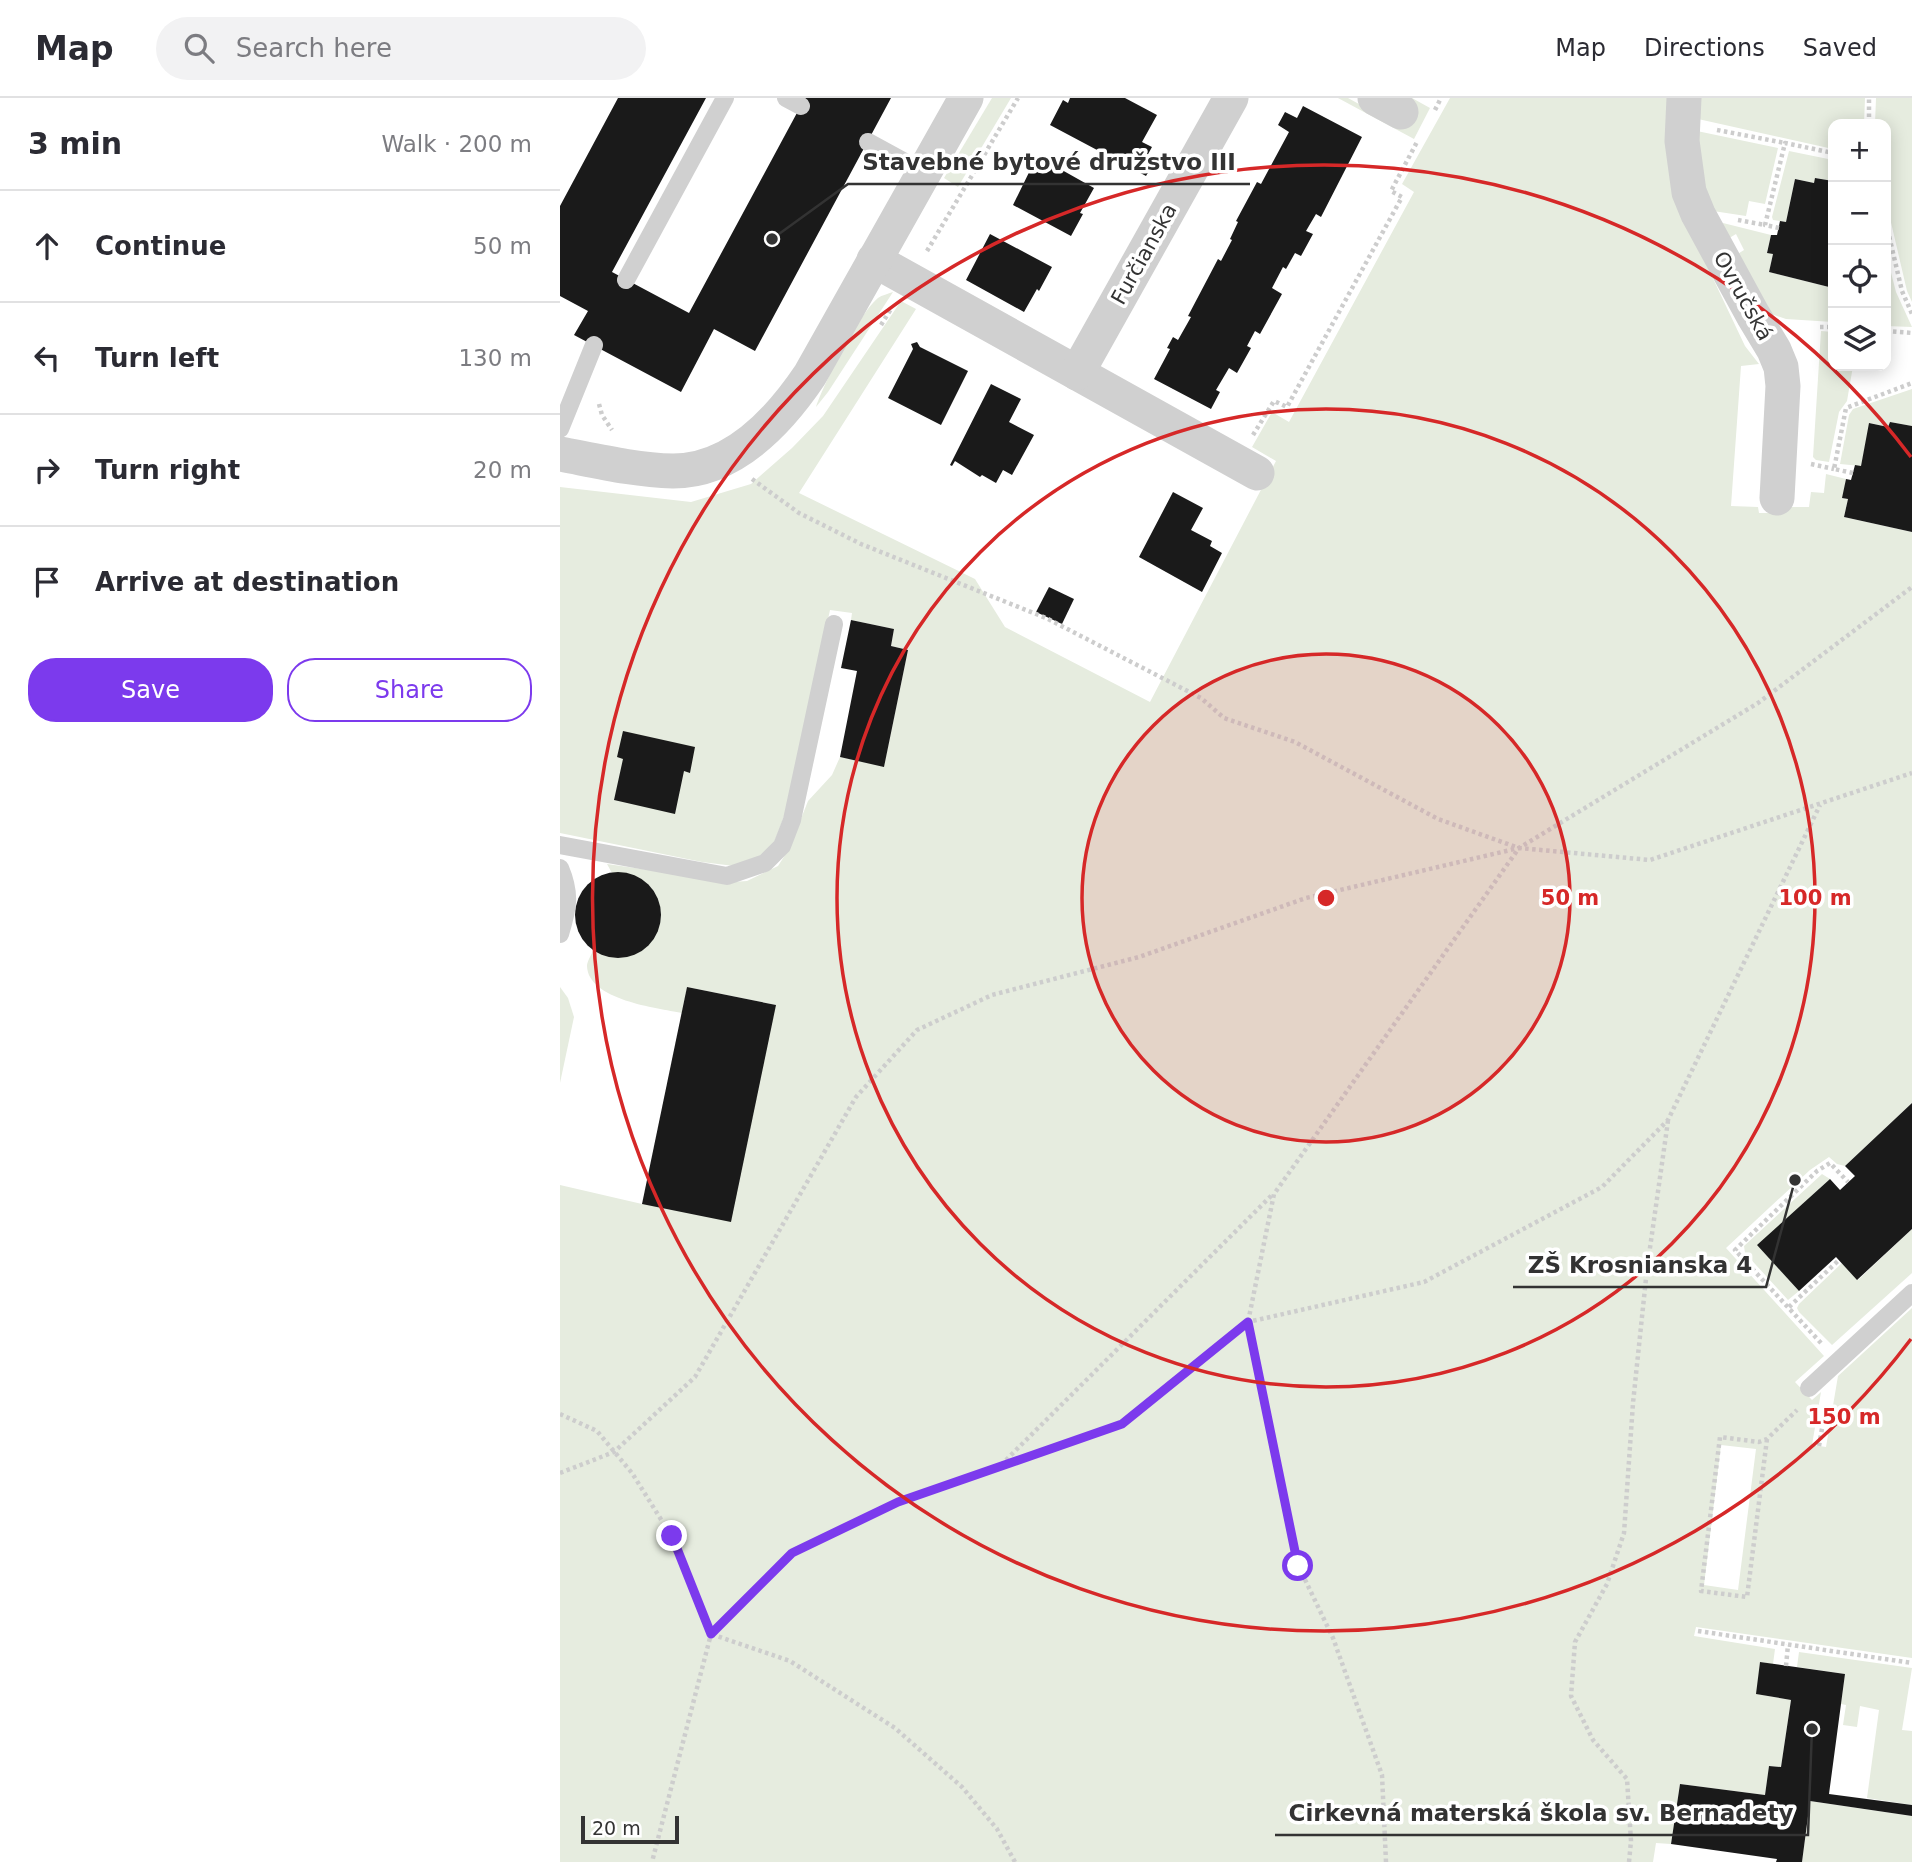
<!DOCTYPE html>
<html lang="en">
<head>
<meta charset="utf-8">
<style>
	:root { --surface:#fff; --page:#f2f2f3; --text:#2b2b33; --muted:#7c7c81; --line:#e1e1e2; --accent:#7c3aed }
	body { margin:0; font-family:"DejaVu Sans",sans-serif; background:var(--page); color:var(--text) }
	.controls { position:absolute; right:21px; top:21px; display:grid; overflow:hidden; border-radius:14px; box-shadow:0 4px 18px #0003 }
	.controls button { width:63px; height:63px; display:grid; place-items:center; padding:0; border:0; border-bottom:2px solid var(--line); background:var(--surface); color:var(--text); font:35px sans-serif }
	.scale { position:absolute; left:21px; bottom:18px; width:98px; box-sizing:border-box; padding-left:7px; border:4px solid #333; border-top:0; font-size:19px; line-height:24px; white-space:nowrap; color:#333; -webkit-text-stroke:5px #fff; paint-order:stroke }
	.stop { position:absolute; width:21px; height:21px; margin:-16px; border:5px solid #7c3aed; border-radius:50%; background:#fff }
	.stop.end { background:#7c3aed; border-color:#fff; box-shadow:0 2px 7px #0008 }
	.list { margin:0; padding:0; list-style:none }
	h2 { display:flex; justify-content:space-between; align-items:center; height:91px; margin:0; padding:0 28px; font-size:30px }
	h2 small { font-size:23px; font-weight:400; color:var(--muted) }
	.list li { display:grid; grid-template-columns:46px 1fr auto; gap:21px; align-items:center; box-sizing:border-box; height:112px; padding:0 28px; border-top:2px solid var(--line) }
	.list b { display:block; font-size:26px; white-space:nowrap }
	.list em { font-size:23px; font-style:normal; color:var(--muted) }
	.actions { display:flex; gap:14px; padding:21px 28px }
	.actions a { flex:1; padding:16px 0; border:2px solid var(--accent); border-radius:28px; text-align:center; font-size:24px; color:var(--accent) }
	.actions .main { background:var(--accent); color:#fff }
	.icon { flex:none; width:38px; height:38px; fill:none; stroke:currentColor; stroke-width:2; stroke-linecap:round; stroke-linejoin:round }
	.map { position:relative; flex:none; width:1352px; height:1764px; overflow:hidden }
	header { display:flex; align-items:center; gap:42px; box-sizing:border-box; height:98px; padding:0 35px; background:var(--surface); border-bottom:2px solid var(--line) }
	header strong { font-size:33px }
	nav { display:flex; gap:38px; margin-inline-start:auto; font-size:24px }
	.search { width:490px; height:63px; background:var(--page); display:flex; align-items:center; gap:18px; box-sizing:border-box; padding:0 24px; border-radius:38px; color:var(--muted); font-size:26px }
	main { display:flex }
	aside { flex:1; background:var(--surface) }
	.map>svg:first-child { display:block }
</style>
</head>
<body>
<header>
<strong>Map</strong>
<div class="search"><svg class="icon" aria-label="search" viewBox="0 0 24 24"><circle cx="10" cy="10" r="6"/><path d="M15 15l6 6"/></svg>Search here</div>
<nav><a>Map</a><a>Directions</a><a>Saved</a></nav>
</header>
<main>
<aside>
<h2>3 min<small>Walk · 200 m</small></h2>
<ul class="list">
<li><svg class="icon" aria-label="ahead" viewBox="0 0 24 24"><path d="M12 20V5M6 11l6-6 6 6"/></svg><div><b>Continue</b></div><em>50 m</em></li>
<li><svg class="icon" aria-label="left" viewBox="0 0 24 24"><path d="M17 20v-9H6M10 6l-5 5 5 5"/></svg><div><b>Turn left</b></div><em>130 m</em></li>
<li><svg class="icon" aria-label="right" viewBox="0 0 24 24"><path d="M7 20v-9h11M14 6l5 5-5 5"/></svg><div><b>Turn right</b></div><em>20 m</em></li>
<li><svg class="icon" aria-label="arrive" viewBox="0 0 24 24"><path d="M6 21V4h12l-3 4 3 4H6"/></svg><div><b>Arrive at destination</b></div></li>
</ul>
<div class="actions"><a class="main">Save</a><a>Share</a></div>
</aside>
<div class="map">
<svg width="1352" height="1764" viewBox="0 0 1352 1764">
	<rect width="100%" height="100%" fill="#fff"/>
	<g fill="#e6ecdf" fill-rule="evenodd">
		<polygon points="432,0 451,0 398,89 384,80"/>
		<polygon points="778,0 788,0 837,27 843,0 852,0 870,10 854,41"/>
		<path d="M890 0H1109L1120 111 1185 248 1199 266 1181 268 1171 408 1198 409 1199 415H1216L1217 409H1249L1251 394 1264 395 1266 376 1286 381 1283 400 1288 401 1284 419 1352 434V1005L1285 1068 1277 1066 1269 1059 1250 1072 1166 1150 1264 1258 1235 1284 1252 1302 1261 1294 1252 1347 1266 1349 1278 1278 1352 1210V1560L1136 1529 1134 1538 1215 1551 1213 1566 1200 1564 1197 1596 1231 1602 1221 1669 1209 1668 1205 1697 1120 1686 1111 1746 1096 1745 1093 1764H0V1087L82 1106 216 907 127 889 122 915C97 910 28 902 27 868 27 864 31 857 33 853 106 886 130 775 52 775L47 766 173 784 187 783 218 768 229 751 248 703 272 677 280 659 324 668 348 552 331 548 334 531 291 522 292 515 270 512 230 702 213 748 199 761 174 768 142 764 0 735V389L131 404 191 386 232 350 263 318 341 203 356 211 239 395 415 481 445 529 590 604 716 363 692 349 712 314 729 324 854 94 842 86ZM1161 1347 1196 1351 1178 1492 1144 1487Z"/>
		<polygon points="1139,0 1305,0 1304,26 1273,26 1273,51 1138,21"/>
		<polygon points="1316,0 1352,0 1352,204 1347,193 1326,103 1326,26 1315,26"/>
		<polygon points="1137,33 1218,50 1205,106 1189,103 1186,118 1153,113 1145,98"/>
		<polygon points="1229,53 1273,62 1273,83 1256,80 1254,85 1235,81 1226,124 1213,122 1212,119"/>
		<polygon points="1159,124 1211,137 1207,154 1213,156 1209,174 1273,190 1273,224 1226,221 1211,216 1176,157 1184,152 1176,136 1166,142"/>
		<polygon points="1326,155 1336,194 1352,229 1326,228"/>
		<path d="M333 194 268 294 256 309C265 283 298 217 318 200 322 197 328 196 333 194Z"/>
		<polygon points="1261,233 1273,234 1273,268 1293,268 1287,303 1279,314 1269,364 1256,362 1253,359"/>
		<polygon points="1352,291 1352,328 1330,324 1328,329 1310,325 1301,368 1280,366 1289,317 1293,311"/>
		<polygon points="0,889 8,900 14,919 0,985"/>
		<polygon points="1262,1076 1270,1081 1198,1147 1239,1193 1228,1202 1185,1155 1184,1148"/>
		<polygon points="1352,1131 1352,1175 1272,1247 1239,1214 1237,1210 1239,1206 1282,1165 1298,1182"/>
		<polygon points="1239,1554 1352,1570 1342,1632 1352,1633 1352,1707 1307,1700 1319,1612 1300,1608 1297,1629 1283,1627 1286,1607 1281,1606 1285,1576 1237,1569"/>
		<polygon points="1250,1703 1352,1718 1352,1764 1242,1764"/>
	</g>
	<g fill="#1a1a1a">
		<polygon points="58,0 146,0 52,174 129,215 245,0 331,0 195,253 154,231 121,294 14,237 28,213 0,198 0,108"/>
		<polygon points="510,0 565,0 597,17 582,44 592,49 582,67 590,71 586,78 490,27 503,2 508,5"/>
		<polygon points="743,8 802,39 761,119 756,116 746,133 753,136 741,158 735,155 726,171 723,169 712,190 722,196 700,236 695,233 687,248 691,250 677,275 669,270 656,292 660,294 651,311 594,281 610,251 607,250 613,239 618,242 631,219 628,218 658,161 661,163 672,142 670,141 678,124 676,123 697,84 701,86 729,34 718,27 725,14 737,20"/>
		<polygon points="477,58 534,90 520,115 523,116 511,138 453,107"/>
		<polygon points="1255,80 1273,83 1273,190 1209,174 1213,156 1207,155 1211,137 1217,137 1220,123 1226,124 1235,81 1254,85"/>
		<polygon points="430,136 492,169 479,193 477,191 464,214 406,182"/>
		<polygon points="357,244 360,249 408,273 381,327 328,300 353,251 351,246"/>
		<polygon points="431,286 461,301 449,324 474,337 452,377 443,372 436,385 422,377 420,379 395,363 392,368 390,367"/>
		<polygon points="1330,324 1352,328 1352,434 1284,419 1288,401 1282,400 1286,381 1291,382 1295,367 1301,368 1309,325 1328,329"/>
		<polygon points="613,394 643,410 631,432 652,443 650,448 662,455 642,494 579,459"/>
		<polygon points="489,489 514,501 502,526 476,514"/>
		<polygon points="291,522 334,531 331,548 348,552 324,669 280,659 297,573 281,570"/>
		<polygon points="63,633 135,649 130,675 124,673 115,716 54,702 63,661 57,659"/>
		<circle cx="58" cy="817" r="43"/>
		<polygon points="127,889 216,907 171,1124 82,1106"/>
		<polygon points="1352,1005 1352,1131 1297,1182 1276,1159 1239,1193 1197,1147 1270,1081 1280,1092 1295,1078 1285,1068"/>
		<polygon points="1200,1564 1285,1576 1269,1696 1352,1707 1352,1718 1250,1703 1242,1764 1216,1764 1217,1761 1111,1746 1120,1686 1205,1697 1209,1668 1221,1669 1231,1602 1196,1596"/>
	</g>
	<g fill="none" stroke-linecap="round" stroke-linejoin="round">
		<g stroke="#cdcdcd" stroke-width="4.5" stroke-dasharray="3.5 3.5" stroke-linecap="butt">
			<polyline points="875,12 881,0"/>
			<polyline points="1309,26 1309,0"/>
			<polyline points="1157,32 1225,45"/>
			<polyline points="1178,122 1205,127"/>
			<polyline points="1326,125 1342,193 1352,216"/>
			<polyline points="1219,130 1205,127 1225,45 1273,55"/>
			<polyline points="367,153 458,0"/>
			<polyline points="321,227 331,211"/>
			<polyline points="1260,229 1273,229"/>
			<polyline points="1326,233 1352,235"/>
			<polyline points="39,306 42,317 52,332"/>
			<polyline points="693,337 714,303 727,309 842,99 831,93 857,44"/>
			<polyline points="1251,366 1274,371"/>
			<polyline points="1293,375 1274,371 1286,310 1352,285"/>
			<polyline points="192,381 239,415 301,446 486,520 641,600 664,620 735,644 878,721 956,749"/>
			<polyline points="1229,1209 1279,1162"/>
			<polyline points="1261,1245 1175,1152 1257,1073 1270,1065 1288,1084"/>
			<polyline points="0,1316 37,1333 72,1375 112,1439 151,1536 92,1764"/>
			<polyline points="1207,1341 1187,1499 1141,1493 1160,1339 1199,1344 1207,1341 1237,1312"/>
			<polyline points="1259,1348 1266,1307"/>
			<polyline points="441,1367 713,1096"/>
			<polyline points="0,1375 54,1354 135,1279 296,999 357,932 432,897 579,859 746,800 959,750 1198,605 1352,489"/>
			<polyline points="1138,1533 1352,1565"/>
			<polyline points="1226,1568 1228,1547"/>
			<polyline points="455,1764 437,1731 402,1689 335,1630 230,1563 151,1536 231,1455 338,1404 562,1326 688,1224 714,1096 959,750 1090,762 1352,675"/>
			<polyline points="826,1764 822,1677 773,1540 738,1467 688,1224 864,1184 1042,1089 1108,1022 1260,707"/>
			<polyline points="1069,1764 1071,1743 1067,1681 1033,1642 1011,1598 1015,1544 1047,1486 1064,1435 1073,1305 1087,1171 1108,1023"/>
		</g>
		<g stroke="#d0d0d0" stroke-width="18">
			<polyline points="226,0 241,8"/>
			<polyline points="308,44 363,74"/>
			<polyline points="66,182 165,0"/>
			<polyline points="0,331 34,247"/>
			<polyline points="0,747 167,778 205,765 222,748 232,722 274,526"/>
			<path d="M0 770C11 796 8 810 0 836"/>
			<polyline points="1249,1290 1352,1195"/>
		</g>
		<g stroke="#d0d0d0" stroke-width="35">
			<polyline points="815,0 841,14"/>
			<polyline points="1124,0 1122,43 1129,94 1138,116 1193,217 1214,252 1221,269 1223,288 1217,400"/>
			<polyline points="314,162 697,375"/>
			<polyline points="517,275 671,0"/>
			<path d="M0 356C37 363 75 372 113 373 174 373 219 323 250 277L406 0"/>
		</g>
	</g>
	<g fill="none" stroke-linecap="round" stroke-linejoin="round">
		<polyline stroke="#7c3aed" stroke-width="9" points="112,1438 151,1536 232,1455 338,1404 562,1326 688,1224 738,1468"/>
	</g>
	<circle cx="766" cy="800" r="244" fill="#d62828" fill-opacity=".12"/>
	<g fill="none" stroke="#d62828" stroke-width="3.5">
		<circle cx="766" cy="800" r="244"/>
		<circle cx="766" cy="800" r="489"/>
		<path d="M1351 1241A733 733 0 1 1 1351 359"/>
	</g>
	<g text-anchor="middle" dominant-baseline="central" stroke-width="7" stroke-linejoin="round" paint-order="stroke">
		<g font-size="21" fill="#333" stroke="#fff">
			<text transform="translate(584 156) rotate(-61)">Furčianska</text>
			<text transform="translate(1183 198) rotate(61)">Ovručská</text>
		</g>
	</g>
	<circle cx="766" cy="800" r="10" fill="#d62828" stroke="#fff" stroke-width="3.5"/>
	<g font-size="21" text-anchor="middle" font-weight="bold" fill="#d62828" stroke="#fff" stroke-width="7" stroke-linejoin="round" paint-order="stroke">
		<text x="1010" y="807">50 m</text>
		<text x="1255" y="807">100 m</text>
		<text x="1284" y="1326">150 m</text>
	</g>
	<path fill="none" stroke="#333" stroke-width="2.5" d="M212 141L288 86H690M1235 1082L1206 1189H953M1252 1631L1248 1737H715"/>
	<g fill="#333" stroke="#fff" stroke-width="2.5">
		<circle cx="212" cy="141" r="7"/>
		<circle cx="1235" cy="1082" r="7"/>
		<circle cx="1252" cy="1631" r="7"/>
	</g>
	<g font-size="23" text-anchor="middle" font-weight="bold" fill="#333" stroke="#fff" stroke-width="7" stroke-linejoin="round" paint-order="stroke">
		<text x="489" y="72">Stavebné bytové družstvo III</text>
		<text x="1080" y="1175">ZŠ Krosnianska 4</text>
		<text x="981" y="1723">Cirkevná materská škola sv. Bernadety</text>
	</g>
</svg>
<div class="controls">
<button>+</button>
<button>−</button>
<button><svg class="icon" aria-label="locate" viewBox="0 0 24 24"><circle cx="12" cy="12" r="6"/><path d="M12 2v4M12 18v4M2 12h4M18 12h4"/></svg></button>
<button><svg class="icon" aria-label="layers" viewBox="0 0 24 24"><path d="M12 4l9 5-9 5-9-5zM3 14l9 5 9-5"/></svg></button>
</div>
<div class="scale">20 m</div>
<div class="stop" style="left:738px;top:1468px"></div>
<div class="stop end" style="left:112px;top:1438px"></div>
</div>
</main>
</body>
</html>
